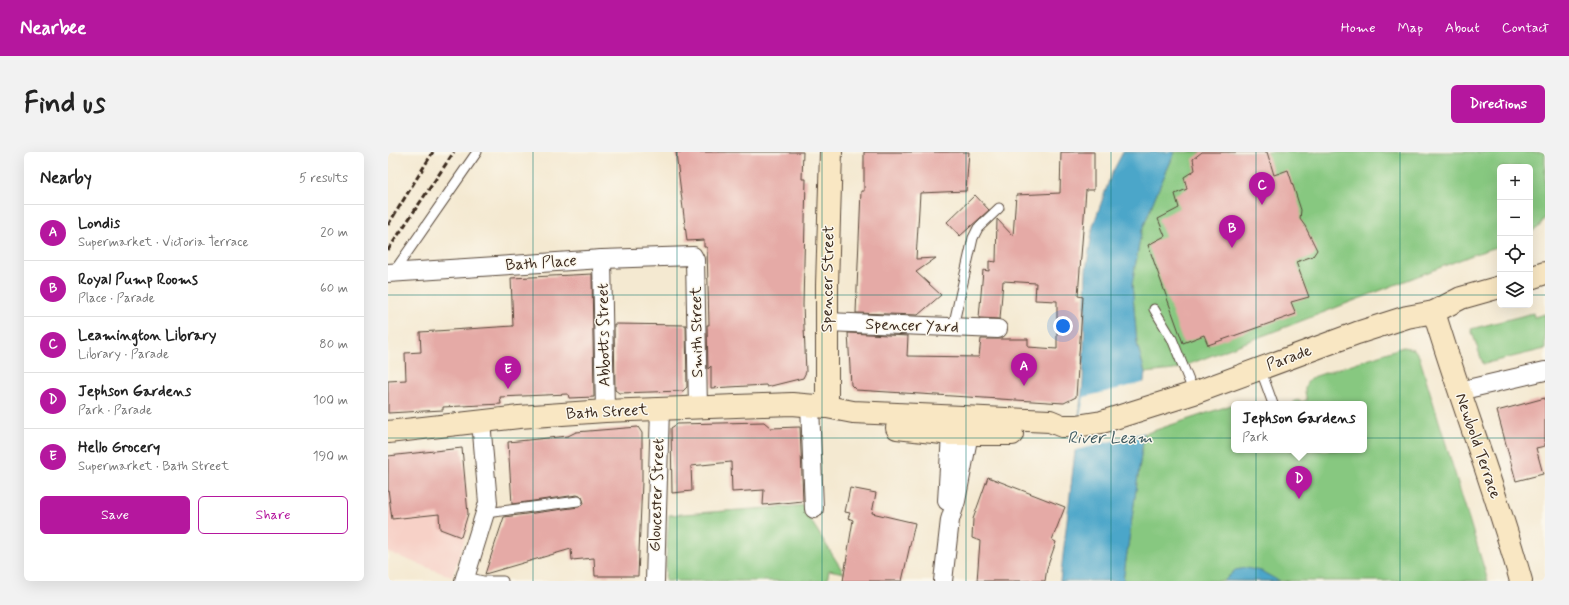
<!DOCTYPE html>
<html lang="en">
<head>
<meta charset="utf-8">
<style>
	:root { --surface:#fff; --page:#f2f2f2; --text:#222; --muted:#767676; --line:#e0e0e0; --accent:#b5179e }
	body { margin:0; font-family:Mynerve,sans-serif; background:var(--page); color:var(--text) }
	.controls { position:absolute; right:12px; top:12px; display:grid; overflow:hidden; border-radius:6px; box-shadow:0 4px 16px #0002 }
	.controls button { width:36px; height:36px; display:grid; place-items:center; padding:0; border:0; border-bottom:1px solid var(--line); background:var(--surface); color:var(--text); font:20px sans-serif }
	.you { position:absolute; left:675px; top:174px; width:14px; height:14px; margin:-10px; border:3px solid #fff; border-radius:50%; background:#1a73e8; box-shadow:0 0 0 6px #1a73e833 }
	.badge { display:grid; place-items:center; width:26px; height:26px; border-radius:50%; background:var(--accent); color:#fff; font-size:13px; font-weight:700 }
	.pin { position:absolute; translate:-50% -33px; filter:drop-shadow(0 1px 2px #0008) }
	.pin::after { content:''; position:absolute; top:21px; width:14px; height:12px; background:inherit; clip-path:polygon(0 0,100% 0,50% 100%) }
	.popup { position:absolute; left:843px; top:249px; width:136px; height:52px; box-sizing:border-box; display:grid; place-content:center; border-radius:6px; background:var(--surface); filter:drop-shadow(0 1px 3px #0005); font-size:13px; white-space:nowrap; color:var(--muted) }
	.popup b { font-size:15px; color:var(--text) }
	.popup::after { content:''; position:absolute; left:50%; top:100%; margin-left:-8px; border:8px solid transparent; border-top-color:var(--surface) }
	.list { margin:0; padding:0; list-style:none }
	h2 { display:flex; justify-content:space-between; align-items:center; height:52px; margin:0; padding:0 16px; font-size:17px }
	h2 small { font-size:13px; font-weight:400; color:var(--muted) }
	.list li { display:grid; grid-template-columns:26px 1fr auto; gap:12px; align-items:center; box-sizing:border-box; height:56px; padding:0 16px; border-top:1px solid var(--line) }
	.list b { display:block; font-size:15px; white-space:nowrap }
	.list p { margin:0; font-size:13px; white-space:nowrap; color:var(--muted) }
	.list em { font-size:13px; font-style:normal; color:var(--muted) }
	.actions { display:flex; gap:8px; padding:12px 16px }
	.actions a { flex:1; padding:9px 0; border:1px solid var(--accent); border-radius:6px; text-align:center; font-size:14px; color:var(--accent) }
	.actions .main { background:var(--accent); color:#fff }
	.icon { flex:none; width:22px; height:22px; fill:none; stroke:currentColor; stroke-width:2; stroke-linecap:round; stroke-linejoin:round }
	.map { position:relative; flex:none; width:1157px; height:429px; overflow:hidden; border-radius:6px }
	header { display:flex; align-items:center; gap:24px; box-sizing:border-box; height:56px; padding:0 20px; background:var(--accent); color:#fff }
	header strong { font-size:19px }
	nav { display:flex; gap:22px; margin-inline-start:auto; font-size:14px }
	.intro { display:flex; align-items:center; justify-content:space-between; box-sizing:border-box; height:96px; padding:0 24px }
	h1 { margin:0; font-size:28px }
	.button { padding:10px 18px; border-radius:6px; background:var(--accent); color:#fff; font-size:14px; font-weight:700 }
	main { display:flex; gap:24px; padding:0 24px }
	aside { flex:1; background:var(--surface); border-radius:6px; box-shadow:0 4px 16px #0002 }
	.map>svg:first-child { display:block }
</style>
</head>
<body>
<header>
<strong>Nearbee</strong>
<nav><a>Home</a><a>Map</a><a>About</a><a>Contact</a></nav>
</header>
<div class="intro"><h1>Find us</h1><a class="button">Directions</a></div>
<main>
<aside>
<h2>Nearby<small>5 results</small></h2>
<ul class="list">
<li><span class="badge">A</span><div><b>Londis</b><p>Supermarket · Victoria Terrace</p></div><em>20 m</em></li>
<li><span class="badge">B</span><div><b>Royal Pump Rooms</b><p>Place · Parade</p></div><em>60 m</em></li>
<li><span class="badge">C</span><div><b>Leamington Library</b><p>Library · Parade</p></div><em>80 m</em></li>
<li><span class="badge">D</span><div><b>Jephson Gardens</b><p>Park · Parade</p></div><em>100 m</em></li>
<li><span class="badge">E</span><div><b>Hello Grocery</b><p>Supermarket · Bath Street</p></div><em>190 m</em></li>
</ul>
<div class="actions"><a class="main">Save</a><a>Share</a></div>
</aside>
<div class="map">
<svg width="1157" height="429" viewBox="0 0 1157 429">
	<rect width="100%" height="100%" fill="#fbf7ec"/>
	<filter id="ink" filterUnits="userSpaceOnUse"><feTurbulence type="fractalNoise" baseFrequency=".025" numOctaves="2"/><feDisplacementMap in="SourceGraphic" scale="8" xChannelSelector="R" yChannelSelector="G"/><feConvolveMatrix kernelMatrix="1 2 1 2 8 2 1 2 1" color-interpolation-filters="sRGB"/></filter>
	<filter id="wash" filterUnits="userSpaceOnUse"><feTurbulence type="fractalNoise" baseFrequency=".012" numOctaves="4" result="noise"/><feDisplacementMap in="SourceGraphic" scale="16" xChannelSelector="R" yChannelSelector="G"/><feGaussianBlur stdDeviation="0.9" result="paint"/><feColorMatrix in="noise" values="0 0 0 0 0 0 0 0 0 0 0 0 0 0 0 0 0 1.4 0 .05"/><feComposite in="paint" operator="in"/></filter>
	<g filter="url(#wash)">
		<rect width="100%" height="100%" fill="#f4e9d1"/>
		<polygon fill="#f7d1c7" points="65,296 76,304 81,375 64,425 0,400 0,304"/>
		<g fill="#87c880" stroke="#61794f">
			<polygon points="787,0 1157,0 1157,65 1151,75 1142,81 1142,15 1112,15 1112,94 1087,102 786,218 757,221 749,191 744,132 753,81 767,45"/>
			<polygon points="1145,161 1146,165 1157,162 1157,197 1095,212 1083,177"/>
			<path d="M1015 195 1026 197 1031 204 1100 429H735L756 282 846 252V298H976V252H906V249L912 248 913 250 919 248C916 238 915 232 925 225Z"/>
			<polygon points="422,353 420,362 422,367 456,421 441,418 439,429 277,429 281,363"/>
		</g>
		<g fill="#4ba6c9" stroke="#436874">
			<polygon points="735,0 787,0 767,45 753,81 744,132 749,191 757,221 755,236 756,282 735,429 672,429 695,230 698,118 705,74 723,23"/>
			<polygon points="858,416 873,419 891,429 836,429 847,418"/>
		</g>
		<polygon fill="#f4e9d1" points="758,230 758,280 685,299 696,245"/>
		<g id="blocks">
			<g fill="#e5aaa6">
				<polygon points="288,0 415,0 414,27 418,27 415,153 418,220 415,226 379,235 378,233 323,236 323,214 320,217 319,173 321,173 319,95 316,95 316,88 299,89"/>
				<polygon points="476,0 581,0 578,39 532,41 528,107 548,106 528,120 553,143 530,163 468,161 473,39 476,39"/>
				<polygon points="673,0 706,0 706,38 698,38 690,144 695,145 688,245 676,251 468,238 463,233 460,181 520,184 519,204 591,205 593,187 640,187 640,195 669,197 669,149 647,148 648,131 615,129 612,167 591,166 595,118 601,119 601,109 608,110 609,67 625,84 628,43 672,41"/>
				<polygon points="814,0 879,0 886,23 900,18 913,58 912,67 917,74 929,98 925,104 908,110 921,145 903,150 908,162 820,193 816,183 795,191 760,93 777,84 770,67 791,56 787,42 799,37 796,25 807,18 805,7"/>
				<polygon points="587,43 601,58 572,84 559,70"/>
				<polygon points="204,122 206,245 181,246 180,242 112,245 113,252 55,255 55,258 0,261 0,229 18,228 17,201 33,200 32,180 125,174 123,126"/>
				<polygon points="226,172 298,173 299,235 295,239 231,241 227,238"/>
				<polygon points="1157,246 1157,294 1148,296 1155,322 1128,329 1109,259"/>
				<polygon points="376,270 383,276 412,275 415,349 375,353 376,338 344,340 343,310 303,314 304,339 284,341 283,276 289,272"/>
				<polygon points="250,275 254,281 254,330 250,424 207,424 206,406 184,408 183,397 97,422 116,365 191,355 196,351 194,345 189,343 124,352 120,290 180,284 188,280"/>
				<polygon points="74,296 80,362 73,385 52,377 51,362 4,367 0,337 0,304"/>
				<polygon points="600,325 677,355 664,388 668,390 659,416 657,429 589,429 592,389 584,386 585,367"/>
				<polygon points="462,336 488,341 484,361 527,371 514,429 455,429 465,368 460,366 462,361 457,360"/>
			</g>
		</g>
	</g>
	<g filter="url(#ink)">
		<use href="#blocks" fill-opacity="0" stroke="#574739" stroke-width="1"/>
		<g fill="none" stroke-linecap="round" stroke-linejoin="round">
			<defs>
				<g id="lane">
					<polyline points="5,121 89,0"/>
					<polyline points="766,157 784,187 806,241"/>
					<polyline points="565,175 585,86 590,76 611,56"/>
					<polyline points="872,216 885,252"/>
					<polyline points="98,361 190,349"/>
					<polyline points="78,425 95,429 115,429"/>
				</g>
				<g id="street">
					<polyline points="214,107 217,259"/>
					<polyline points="0,121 214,107 305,104 307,108 310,256"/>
					<polyline points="439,170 610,177"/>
					<polyline points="1071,239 1157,219"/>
					<polyline points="422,253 426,357"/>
					<polyline points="559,349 563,282 571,272"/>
					<polyline points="76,429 100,351 93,269"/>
					<polyline points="267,429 272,256"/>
					<polyline points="555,429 562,368 568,349 579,292 579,283 568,275"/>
				</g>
				<g id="secondary">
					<polyline points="1142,126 1157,121"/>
					<path d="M1046 160C1073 250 1108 338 1133 429"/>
					<polyline points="439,255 439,133 443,0"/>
					<polyline points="509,276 563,282 624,282"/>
					<polyline points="0,280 131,265 217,259 404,252 439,255 465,260 662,269 674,274 689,274 714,270 736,263 806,241 969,181 1019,165 1046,160 1073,146 1112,135"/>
				</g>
			</defs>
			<use href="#lane" stroke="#574739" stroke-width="11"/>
			<use href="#street" stroke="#574739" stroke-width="20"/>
			<use href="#secondary" stroke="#574739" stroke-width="24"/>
			<use href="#lane" stroke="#fff" stroke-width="9"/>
			<use href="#street" stroke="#fff" stroke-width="18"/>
			<use href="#secondary" stroke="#f9e7c3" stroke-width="22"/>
			<g stroke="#3b2a1e" stroke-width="3" stroke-dasharray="6 3" stroke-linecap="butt">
				<polyline points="0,73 45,0"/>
				<polyline points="0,98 66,0"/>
			</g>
		</g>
	</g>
	<path fill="none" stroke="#0f766e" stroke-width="1" stroke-opacity="0.55" d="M145 0V429M289 0V429M434 0V429M578 0V429M723 0V429M868 0V429M1012 0V429M0 143H1112M1142 143H1157M0 286H1157"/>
	<g text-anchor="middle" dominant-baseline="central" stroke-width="3" stroke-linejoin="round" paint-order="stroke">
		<g font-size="16" fill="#3b2a1e" stroke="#fbf7ec">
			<text transform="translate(153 111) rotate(-4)">Bath Place</text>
			<text transform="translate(440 127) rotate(-89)">Spencer Street</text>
			<text transform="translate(524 174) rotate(2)">Spencer Yard</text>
			<text transform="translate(309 180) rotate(-91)">Smith Street</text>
			<text transform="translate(216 183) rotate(-91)">Abbotts Street</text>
			<text transform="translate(901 206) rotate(-20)">Parade</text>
			<text transform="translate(219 260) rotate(-3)">Bath Street</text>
			<text transform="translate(1090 294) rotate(71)">Newbold Terrace</text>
			<text transform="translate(269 343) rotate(-88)">Gloucester Street</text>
		</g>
		<g font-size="17" font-style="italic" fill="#415c62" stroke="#fbf7ec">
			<text x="722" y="286">River Leam</text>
		</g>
	</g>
</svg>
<div class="controls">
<button>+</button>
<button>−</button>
<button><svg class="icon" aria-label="locate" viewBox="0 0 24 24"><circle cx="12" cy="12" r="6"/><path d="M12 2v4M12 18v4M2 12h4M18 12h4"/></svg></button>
<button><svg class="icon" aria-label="layers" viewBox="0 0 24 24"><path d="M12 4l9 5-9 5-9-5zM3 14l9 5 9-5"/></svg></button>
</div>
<div class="you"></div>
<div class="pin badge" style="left:636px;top:234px">A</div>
<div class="pin badge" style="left:844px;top:96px">B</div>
<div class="pin badge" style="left:874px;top:53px">C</div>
<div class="pin badge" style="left:911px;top:347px">D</div>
<div class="popup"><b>Jephson Gardens</b>Park</div>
<div class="pin badge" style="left:120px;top:237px">E</div>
</div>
</main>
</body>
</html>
